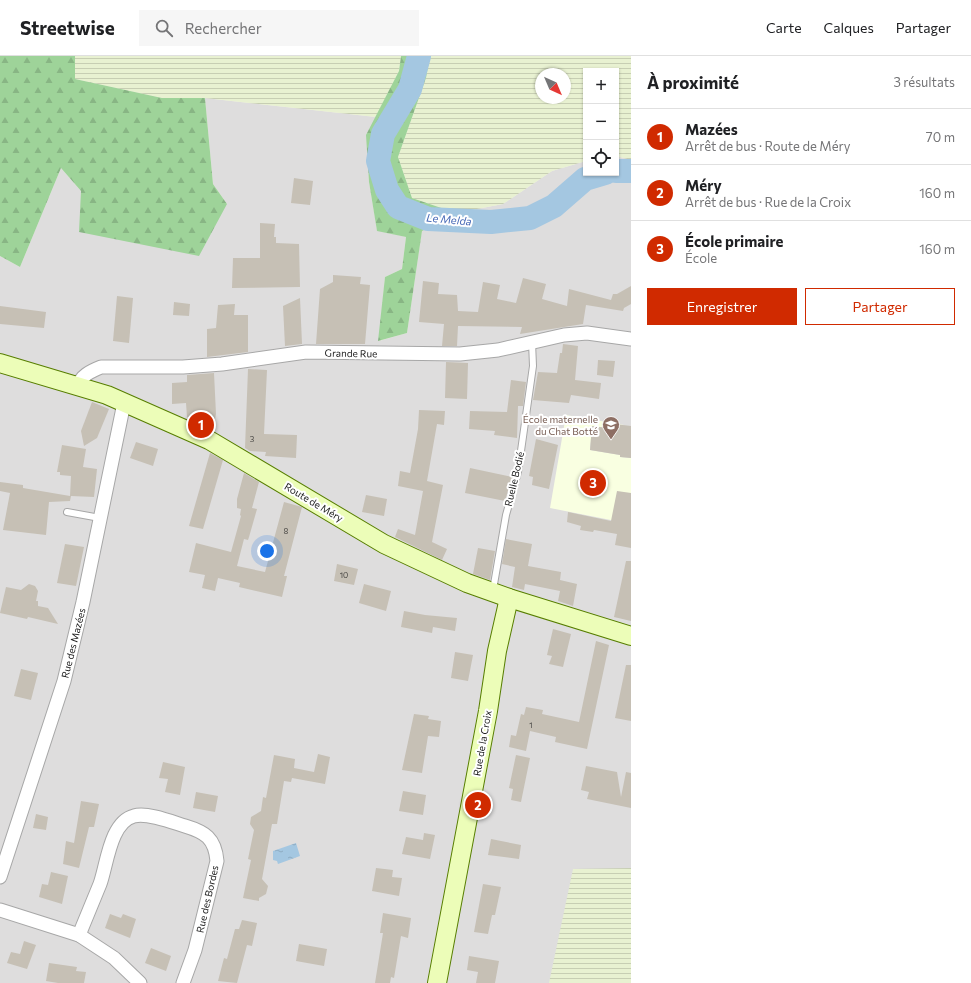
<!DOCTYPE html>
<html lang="fr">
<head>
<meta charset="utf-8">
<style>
	:root { --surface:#fff; --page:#f6f6f6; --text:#202124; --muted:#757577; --line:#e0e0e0; --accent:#d02a00 }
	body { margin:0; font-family:Commissioner,sans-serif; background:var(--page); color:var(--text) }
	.controls { position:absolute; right:12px; top:12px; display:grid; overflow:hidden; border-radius:0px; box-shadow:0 1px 3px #0004 }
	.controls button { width:36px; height:36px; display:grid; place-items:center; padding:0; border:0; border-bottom:1px solid var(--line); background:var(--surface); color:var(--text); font:20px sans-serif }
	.compass { position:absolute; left:535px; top:12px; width:36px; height:36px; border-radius:50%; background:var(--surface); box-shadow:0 1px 3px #0004; rotate:136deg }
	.you { position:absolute; left:267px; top:495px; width:14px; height:14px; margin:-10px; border:3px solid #fff; border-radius:50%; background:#1a73e8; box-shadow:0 0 0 6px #1a73e833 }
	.badge { display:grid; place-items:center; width:26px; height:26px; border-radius:50%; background:var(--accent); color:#fff; font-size:13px; font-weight:700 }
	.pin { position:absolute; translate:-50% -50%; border:2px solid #fff; box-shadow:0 1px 4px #0006 }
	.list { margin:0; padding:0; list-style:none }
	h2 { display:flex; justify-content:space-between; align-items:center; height:52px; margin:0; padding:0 16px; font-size:17px }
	h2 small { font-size:13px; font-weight:400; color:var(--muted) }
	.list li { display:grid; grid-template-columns:26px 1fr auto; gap:12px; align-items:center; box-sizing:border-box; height:56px; padding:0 16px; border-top:1px solid var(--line) }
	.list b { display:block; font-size:15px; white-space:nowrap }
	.list p { margin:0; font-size:13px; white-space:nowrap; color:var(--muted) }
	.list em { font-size:13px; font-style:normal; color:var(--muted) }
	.actions { display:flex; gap:8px; padding:12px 16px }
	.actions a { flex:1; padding:9px 0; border:1px solid var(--accent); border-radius:0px; text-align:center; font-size:14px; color:var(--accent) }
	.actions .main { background:var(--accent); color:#fff }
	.icon { flex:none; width:22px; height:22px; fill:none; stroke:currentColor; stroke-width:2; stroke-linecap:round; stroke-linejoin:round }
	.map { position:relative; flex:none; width:631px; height:927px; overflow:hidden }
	header { display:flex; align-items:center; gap:24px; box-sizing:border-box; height:56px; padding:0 20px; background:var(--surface); border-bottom:1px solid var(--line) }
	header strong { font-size:19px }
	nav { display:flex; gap:22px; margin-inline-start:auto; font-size:14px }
	.search { width:280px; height:36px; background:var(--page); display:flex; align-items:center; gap:10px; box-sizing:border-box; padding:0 14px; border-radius:0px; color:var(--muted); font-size:15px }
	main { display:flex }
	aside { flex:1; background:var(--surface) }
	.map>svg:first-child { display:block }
</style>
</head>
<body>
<header>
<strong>Streetwise</strong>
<div class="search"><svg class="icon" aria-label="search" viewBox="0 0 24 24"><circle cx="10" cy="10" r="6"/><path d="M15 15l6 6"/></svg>Rechercher</div>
<nav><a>Carte</a><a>Calques</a><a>Partager</a></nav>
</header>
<main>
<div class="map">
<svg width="631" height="927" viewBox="0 0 631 927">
	<defs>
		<pattern id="farmland-rules" width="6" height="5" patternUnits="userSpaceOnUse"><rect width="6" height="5" fill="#e8f1d1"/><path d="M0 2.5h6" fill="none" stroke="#c7ceb3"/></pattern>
		<pattern id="forest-firs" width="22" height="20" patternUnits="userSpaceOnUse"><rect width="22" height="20" fill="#9ed399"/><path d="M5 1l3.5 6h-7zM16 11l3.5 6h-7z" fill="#88b584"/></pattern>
		<pattern id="water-ripples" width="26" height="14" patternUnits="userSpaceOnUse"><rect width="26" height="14" fill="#a4c7e1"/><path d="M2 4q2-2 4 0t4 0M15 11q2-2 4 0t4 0" fill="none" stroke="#8dabc1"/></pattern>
	</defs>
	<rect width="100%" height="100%" fill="#f1f0e6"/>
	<polygon fill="#dedddd" points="205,42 376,61 367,79 369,126 377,174 406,181 402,213 385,221 379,285 407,277 422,174 456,157 503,148 552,115 586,105 586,117 616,117 616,100 631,104 631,927 0,927 0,200 20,211 61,112 81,135 227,148 213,128"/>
	<polygon fill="#f9ffe1" points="566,359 624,369 623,374 592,370 590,394 620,399 620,401 631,402 631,468 550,452"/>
	<g fill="url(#farmland-rules)" fill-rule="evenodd">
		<polygon points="75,0 401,0 399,15 376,61 205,42 162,42 75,23"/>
		<path d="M430 0H631V104L616 100V15H586V105L552 115 503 148 456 157 412 142 398 101 426 22ZM541 18H565V42H541Z"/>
		<polygon points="631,812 631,927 549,927 573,813"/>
	</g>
	<g fill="url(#forest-firs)">
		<polygon points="0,0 75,0 75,23 162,42 205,42 213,128 227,148 199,200 79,176 81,135 61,112 20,211 0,200"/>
		<polygon points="401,0 430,0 426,22 398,101 412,142 456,157 422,175 407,277 378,285 385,221 402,213 406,181 377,175 369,126 366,79 399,15"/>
	</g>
	<polygon fill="url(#water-ripples)" points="296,787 300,800 278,808 277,805 273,804 273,795"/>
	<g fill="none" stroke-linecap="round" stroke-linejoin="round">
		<g stroke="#a4c7e1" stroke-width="24">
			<polyline points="419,0 410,33 383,78 378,105 387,134 398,151 428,163 491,166 530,162 554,150 585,123 605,117"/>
			<polyline points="616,115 631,115"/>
		</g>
	</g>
	<g fill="#c6c0b5">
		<polygon points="294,122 313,125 310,149 291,147"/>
		<polygon points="260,167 275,168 274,181 276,181 276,187 299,188 300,231 232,232 233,202 260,202"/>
		<polygon points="333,219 361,221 360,228 370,229 365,288 316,288 320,233 333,226"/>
		<polygon points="523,222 546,228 542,243 567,250 569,233 611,244 613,238 617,238 631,230 631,248 624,252 623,255 586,249 583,268 520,278 522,271 458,270 457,290 442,290 444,268 419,266 423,225 439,227 438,238 457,239 458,255 478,256 483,226 500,229 497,243 516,247"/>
		<polygon points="117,240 133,242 129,287 113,285"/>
		<polygon points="300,242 302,288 285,290 283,250"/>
		<polygon points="174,246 190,248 189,260 173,259"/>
		<polygon points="235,248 234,259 248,259 248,296 207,301 207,273 216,272 218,249"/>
		<polygon points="0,250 46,256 44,272 0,268"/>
		<polygon points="563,288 578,290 575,324 601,327 599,343 571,339 569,347 533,344 538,316 557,317 560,297 562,297"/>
		<polygon points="598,304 615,305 613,321 597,319"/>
		<polygon points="446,306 468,307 467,343 445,342"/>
		<polygon points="248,313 267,314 264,378 297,379 296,402 265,400 266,396 250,395 245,392"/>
		<polygon points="214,317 216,358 213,374 187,361 186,347 172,348 172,327 187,326 187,319"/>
		<polygon points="511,324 526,326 523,350 518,350 517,382 494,379 495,375 469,373 470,355 507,356"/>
		<polygon points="92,346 109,353 97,382 84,390 81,375"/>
		<polygon points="419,354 445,355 444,369 437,368 427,425 443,429 432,486 447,493 442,504 395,481 398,473 415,479 423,435 398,430 400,415 410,417 418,373"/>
		<polygon points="615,368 631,370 631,402 620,401 620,399 590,394 592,370 615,373"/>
		<polygon points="536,383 558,389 549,433 532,429 533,421 529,420"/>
		<polygon points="136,386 158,393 153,410 130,402"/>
		<polygon points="62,389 86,393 83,411 97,413 94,441 71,440 70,445 49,446 46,479 3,474 10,437 0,435 0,426 23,429 23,432 70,440 71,420 60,419 60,416 57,416"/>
		<polygon points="210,397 223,404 203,473 189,470"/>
		<polygon points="470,412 512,421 505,445 465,437"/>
		<polygon points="244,417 259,426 252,452 257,453 249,481 248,484 244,483 237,510 265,516 284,446 302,451 284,520 287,520 282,541 239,531 240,527 218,522 215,535 202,532 205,519 189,516 196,487 231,496 241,460 240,459 241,453 237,452 237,443"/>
		<polygon points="617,435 631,437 631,492 615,489 617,478 594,474 593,476 580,474 581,470 567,466 568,456 611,465"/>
		<polygon points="366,439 387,443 384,460 362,456"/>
		<polygon points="506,483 532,488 528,510 561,516 560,524 577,528 573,550 558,545 560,535 525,528 524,534 512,531 515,511 502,508"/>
		<polygon points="65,488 84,491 76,530 57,527"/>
		<polygon points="478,492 495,495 490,524 473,518"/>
		<polygon points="626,505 631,505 631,565 614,561"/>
		<polygon points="337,508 358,513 354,529 334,525"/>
		<polygon points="29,528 35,530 38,535 36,545 38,545 38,550 48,552 58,568 28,561 27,563 0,557 6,531 21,534"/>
		<polygon points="364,528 391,535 386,555 359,547"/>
		<polygon points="404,555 425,559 457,562 455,575 433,571 432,577 401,571"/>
		<polygon points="553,573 571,578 563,611 549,608 552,600 547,599"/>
		<polygon points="596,585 609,589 587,693 555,686 556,681 530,675 526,695 509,691 511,679 516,680 521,658 524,659 526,651 543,654 542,658 579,666"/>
		<polygon points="455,596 473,599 468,625 451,622"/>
		<polygon points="626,609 631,609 631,665 615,662"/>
		<polygon points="21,613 38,617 31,644 14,640"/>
		<polygon points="414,658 429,660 428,663 441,665 439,681 428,680 422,717 402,714"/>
		<polygon points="318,698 330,701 325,728 292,722 291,726 284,725 277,768 272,768 262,823 268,830 266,838 259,842 259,845 243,842 251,804 248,803 254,774 250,768 251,761 261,755 263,741 266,742 274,699 295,703 294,712 314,716"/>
		<polygon points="516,699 530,702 521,746 511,744 513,733 509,732"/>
		<polygon points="163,706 185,711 180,739 165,736 168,723 159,722"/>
		<polygon points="586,710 617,716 621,741 626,716 631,717 631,752 587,743 589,736 581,734"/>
		<polygon points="403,735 426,739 423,759 399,755"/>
		<polygon points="196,736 218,740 215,756 193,752"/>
		<polygon points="81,745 99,748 94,771 89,771 79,812 63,808 66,785 74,787"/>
		<polygon points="36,758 48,761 46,774 33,772"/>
		<polygon points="424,777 435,779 430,803 402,798 406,781 423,784"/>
		<polygon points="491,783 521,789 519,803 488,799"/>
		<polygon points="376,812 393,814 392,821 402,822 399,840 372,835"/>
		<polygon points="51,816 68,820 62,848 39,841 42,828 48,829"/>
		<polygon points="483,828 501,831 495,859 492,859 488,878 474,876"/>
		<polygon points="383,857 411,862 408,882 401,880 394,922 391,921 390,927 375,927 383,877 380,877"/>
		<polygon points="110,858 121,862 123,858 136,863 130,882 105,872"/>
		<polygon points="242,864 257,867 252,890 247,889 237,927 218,925 224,902 227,903 235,873 239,873"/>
		<polygon points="24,885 36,889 27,913 7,907 11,896 20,898"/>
		<polygon points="299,888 327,893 324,910 296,905"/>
		<polygon points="151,892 171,900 166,915 145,907"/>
		<polygon points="469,900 499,905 495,927 476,927 478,916 467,914"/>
		<polygon points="49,907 77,911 76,915 86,916 84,927 58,927 46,925"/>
	</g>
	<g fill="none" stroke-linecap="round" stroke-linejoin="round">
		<defs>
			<g id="lane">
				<polyline points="67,456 100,462"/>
				<polyline points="493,534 506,459 518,416 533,310 532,286"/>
			</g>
			<g id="street">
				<path d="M78 331C80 320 91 315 101 311H183L222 308 306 296 460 298 498 294 564 279 587 277 631 283"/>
				<polyline points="0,821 64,625 83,546 124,347"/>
				<polyline points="0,854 79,879 114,902 140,927"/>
				<path d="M79 879C86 862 93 845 100 828 107 809 110 766 134 760 147 756 172 766 185 770 205 776 215 782 217 805L195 894 183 927"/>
			</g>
			<g id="secondary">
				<polyline points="0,307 107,339 209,384 384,488 467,527 509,542 631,580"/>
				<polyline points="437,927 488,655 497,595 509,542"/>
			</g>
		</defs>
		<use href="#lane" stroke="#a7a7a7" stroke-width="8"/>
		<use href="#street" stroke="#a7a7a7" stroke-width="15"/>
		<use href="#secondary" stroke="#577e00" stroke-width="20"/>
		<use href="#lane" stroke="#fff" stroke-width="6"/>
		<use href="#street" stroke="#fff" stroke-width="13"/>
		<use href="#secondary" stroke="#ecfdb8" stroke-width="18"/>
	</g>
	<defs>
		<symbol id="school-pin" viewBox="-11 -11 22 30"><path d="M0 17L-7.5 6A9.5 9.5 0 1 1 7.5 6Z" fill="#8d6e63" stroke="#fff"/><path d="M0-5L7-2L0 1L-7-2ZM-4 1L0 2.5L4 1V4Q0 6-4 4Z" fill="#fff"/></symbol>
	</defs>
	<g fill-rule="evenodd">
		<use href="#school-pin" x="601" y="359" width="20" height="27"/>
	</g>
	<g text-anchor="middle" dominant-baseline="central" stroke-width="4" stroke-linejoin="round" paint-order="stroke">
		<g font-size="8" fill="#4a4845">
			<text x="252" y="383">3</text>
			<text x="286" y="475">8</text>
			<text x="344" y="519">10</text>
			<text x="531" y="669">1</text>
		</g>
		<g font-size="10" fill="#202020" stroke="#fff">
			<text transform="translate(351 297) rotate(1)">Grande Rue</text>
			<text transform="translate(514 423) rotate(-77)">Ruelle Bodié</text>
			<text transform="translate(314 446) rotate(31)">Route de Méry</text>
			<text transform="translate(73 587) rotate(-76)">Rue des Mazées</text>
			<text transform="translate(482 687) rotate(-80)">Rue de la Croix</text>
			<text transform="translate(207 843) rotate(-77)">Rue des Bordes</text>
		</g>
		<g font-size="10" fill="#785e54" stroke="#fff" text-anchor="end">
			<text x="598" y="363">École maternelle<tspan x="598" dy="12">du Chat Botté</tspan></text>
		</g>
		<g font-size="11" font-style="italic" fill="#4668b6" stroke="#fff">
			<text transform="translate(449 163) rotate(5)">Le Melda</text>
		</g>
	</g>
</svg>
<div class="controls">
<button>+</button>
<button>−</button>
<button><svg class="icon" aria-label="locate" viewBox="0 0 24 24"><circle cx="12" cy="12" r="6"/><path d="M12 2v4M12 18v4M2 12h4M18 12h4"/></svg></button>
</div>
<svg class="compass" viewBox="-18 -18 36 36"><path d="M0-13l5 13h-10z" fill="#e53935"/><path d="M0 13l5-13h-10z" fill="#757577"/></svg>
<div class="you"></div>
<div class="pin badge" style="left:201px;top:369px">1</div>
<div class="pin badge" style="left:478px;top:749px">2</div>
<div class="pin badge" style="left:593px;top:427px">3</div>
</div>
<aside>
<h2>À proximité<small>3 résultats</small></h2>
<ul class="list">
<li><span class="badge">1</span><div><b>Mazées</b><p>Arrêt de bus · Route de Méry</p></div><em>70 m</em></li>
<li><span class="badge">2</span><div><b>Méry</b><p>Arrêt de bus · Rue de la Croix</p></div><em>160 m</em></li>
<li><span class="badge">3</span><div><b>École primaire</b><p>École</p></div><em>160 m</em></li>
</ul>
<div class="actions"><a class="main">Enregistrer</a><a>Partager</a></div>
</aside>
</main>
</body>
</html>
